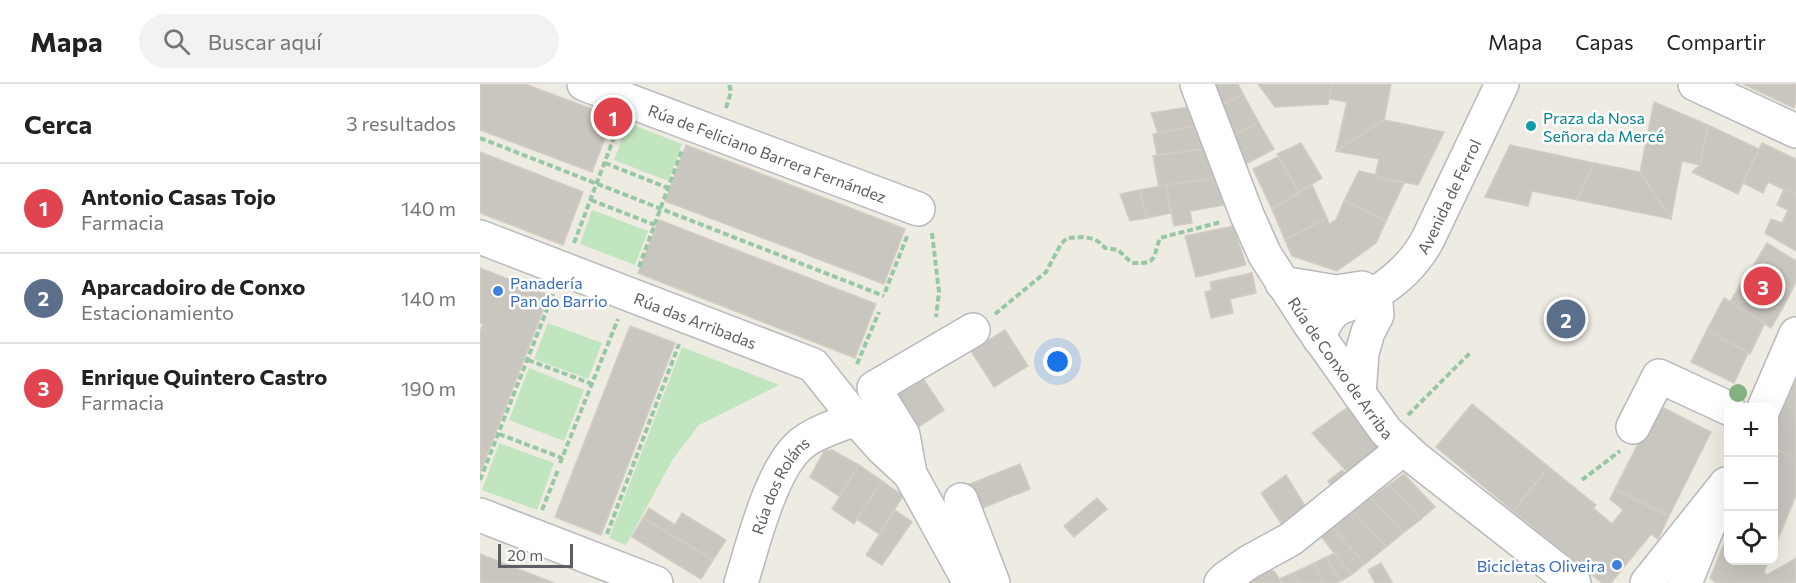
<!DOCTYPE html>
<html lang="es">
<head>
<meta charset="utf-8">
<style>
	:root { --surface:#fff; --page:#f2f2f2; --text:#222; --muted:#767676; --line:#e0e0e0; --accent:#ec312b }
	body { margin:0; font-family:Commissioner,sans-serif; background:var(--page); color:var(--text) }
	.controls { position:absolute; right:18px; bottom:18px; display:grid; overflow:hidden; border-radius:12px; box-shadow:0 6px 24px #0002 }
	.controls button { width:54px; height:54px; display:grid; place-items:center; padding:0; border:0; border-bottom:2px solid var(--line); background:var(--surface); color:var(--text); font:30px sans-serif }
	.scale { position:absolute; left:18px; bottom:15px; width:75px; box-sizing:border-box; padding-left:6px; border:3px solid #5b5f64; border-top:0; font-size:16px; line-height:21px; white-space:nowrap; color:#5b5f64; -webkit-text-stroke:4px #fff; paint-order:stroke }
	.you { position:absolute; left:578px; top:278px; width:21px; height:21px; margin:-15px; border:4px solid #fff; border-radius:50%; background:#1a73e8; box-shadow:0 0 0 9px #1a73e833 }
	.badge { display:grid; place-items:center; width:39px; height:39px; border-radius:50%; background:var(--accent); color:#fff; font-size:20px; font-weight:700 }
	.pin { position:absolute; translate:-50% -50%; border:3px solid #fff; box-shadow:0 2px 6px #0006 }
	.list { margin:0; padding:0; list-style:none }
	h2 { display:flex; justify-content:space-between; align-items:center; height:78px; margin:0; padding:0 24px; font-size:26px }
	h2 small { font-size:20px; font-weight:400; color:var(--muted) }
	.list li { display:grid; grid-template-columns:39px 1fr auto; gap:18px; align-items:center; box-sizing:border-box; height:90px; padding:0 24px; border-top:2px solid var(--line) }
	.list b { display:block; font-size:22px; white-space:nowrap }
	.list p { margin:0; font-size:20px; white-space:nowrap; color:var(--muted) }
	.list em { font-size:20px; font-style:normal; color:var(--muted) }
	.icon { flex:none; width:33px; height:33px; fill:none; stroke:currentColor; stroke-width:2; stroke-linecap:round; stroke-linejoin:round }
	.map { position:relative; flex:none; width:1316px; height:499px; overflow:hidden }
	header { display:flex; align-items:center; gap:36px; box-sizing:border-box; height:84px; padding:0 30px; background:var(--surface); border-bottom:2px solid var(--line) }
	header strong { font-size:28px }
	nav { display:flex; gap:33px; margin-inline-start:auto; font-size:21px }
	.search { width:420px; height:54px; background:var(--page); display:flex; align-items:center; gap:15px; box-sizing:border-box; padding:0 21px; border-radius:33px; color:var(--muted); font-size:22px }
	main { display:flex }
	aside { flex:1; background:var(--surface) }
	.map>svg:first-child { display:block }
</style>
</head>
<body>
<header>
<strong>Mapa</strong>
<div class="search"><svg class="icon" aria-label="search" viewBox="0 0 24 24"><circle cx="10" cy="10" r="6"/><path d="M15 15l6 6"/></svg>Buscar aquí</div>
<nav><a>Mapa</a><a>Capas</a><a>Compartir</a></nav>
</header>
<main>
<aside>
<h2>Cerca<small>3 resultados</small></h2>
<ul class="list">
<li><span class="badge" style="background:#e0444e">1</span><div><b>Antonio Casas Tojo</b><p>Farmacia</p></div><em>140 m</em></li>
<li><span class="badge" style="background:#5c6f8a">2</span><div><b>Aparcadoiro de Conxo</b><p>Estacionamiento</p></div><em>140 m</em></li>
<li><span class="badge" style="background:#e0444e">3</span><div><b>Enrique Quintero Castro</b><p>Farmacia</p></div><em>190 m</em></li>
</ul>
</aside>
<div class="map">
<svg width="1316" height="499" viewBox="0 0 1316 499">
	<rect width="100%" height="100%" fill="#eeebe3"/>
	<g fill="#c1e6bf">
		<polygon points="148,39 202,60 188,97 134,76"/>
		<polygon points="112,126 168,147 155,181 100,160"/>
		<polygon points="68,239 122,259 108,295 54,275"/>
		<polygon points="202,263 299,301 219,341 193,375 146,461 129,454"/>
		<polygon points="49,284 104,306 84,357 29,336"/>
		<polygon points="19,359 74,379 57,426 2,406"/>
	</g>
	<g fill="#c9c6c0" stroke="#d3ccc1" stroke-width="1.5">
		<polygon points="0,0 45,0 133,33 112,88 0,46"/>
		<polygon points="728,0 758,0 763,10 738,22"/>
		<polygon points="778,0 852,0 848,20 795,23"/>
		<polygon points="852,0 911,0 904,36 856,67 867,18 849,15"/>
		<polygon points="1263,0 1316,0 1316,18 1314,24"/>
		<polygon points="763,10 779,39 752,52 738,22"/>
		<polygon points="1174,18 1228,41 1220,81 1202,77 1191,135 1160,88"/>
		<polygon points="708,23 715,42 678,49 671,29"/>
		<polygon points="904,36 964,48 938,101 895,93 899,75 856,67"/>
		<polygon points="779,39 794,65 766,80 753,51"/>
		<polygon points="1228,41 1279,65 1258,110 1212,88 1220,81"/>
		<polygon points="715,42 724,65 677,71 673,50"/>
		<polygon points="821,59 842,94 819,108 797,70"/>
		<polygon points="1282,59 1316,75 1316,111 1288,98 1283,109 1263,99"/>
		<polygon points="206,61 425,145 404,200 185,117"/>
		<polygon points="1030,61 1114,79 1097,116 1052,107 1048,122 1005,113"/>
		<polygon points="724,65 734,94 679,103 673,72"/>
		<polygon points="0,68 103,108 83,161 0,129"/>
		<polygon points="798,73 819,108 792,125 773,85"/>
		<polygon points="1114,79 1160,88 1191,135 1097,116"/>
		<polygon points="879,87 896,91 895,93 924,99 906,137 864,117"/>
		<polygon points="734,94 744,121 710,127 712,139 694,142 686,101"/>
		<polygon points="686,101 691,129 667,134 660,106"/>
		<polygon points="832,101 847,134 805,156 792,125"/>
		<polygon points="1304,105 1316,111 1316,167 1285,149 1291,135 1302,139 1308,126 1297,121"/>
		<polygon points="660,106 667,134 650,137 640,110"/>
		<polygon points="864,117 906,137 896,159 857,187 812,172 805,156 847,134 849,140 856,136"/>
		<polygon points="179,136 396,220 375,274 158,189"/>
		<polygon points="753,142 766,181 716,193 705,152"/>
		<polygon points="1287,159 1316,177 1316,197 1312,206 1273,182"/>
		<polygon points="1272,182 1312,206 1302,225 1260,201"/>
		<polygon points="0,184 69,211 0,389 0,248 3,240 0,239"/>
		<polygon points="772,189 776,209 750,215 753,229 731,234 725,208 732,206 730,198"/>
		<polygon points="1260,201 1302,225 1291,244 1250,218"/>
		<polygon points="1244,214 1285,239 1270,270 1227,246"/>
		<polygon points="150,242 195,259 121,451 75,433"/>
		<polygon points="525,246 548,282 514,303 491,267"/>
		<polygon points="1227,246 1268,269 1254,299 1211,278"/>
		<polygon points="442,293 464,326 434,346 412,314"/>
		<polygon points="1316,296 1316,375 1294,364 1294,345"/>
		<polygon points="992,320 1069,383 1033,427 956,363"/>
		<polygon points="1178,321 1231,348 1189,432 1135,405"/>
		<polygon points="868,323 899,365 870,391 832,349"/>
		<polygon points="1294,364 1316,375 1316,411 1294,465"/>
		<polygon points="352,366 379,381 359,412 330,393 344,367"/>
		<polygon points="540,380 550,405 495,427 485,402"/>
		<polygon points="379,381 402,397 374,440 352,425"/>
		<polygon points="1069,383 1116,421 1113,424 1132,440 1143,426 1130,415 1135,405 1189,432 1178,455 1171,450 1131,499 1122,499 1033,427"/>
		<polygon points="862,386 866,391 852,403 848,397"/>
		<polygon points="924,390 955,423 941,435 909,401"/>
		<polygon points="806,391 827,425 804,444 781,409"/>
		<polygon points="402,397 423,412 399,450 377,435"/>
		<polygon points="909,401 941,435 923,449 891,414"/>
		<polygon points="617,414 627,425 607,442 597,431"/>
		<polygon points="891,414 923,449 906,463 873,427"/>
		<polygon points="169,424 195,441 202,429 246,456 233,476 163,434"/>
		<polygon points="415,426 432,438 402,481 386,471"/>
		<polygon points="873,427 906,463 885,480 852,443"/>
		<polygon points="597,431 607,442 594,453 584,442"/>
		<polygon points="163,434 233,476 221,495 152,453"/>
		<polygon points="852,443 885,480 871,491 840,451"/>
		<polygon points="1248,450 1248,476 1289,476 1284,488 1287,491 1316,474 1316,499 1236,499 1230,494"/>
		<polygon points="855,469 871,491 861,497 846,473"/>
		<polygon points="0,470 51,490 74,499 0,499"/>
		<polygon points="846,473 861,497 856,499 844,499 834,479"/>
		<polygon points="834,479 844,499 819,499 813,489"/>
		<polygon points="901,479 912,498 911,499 895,499 888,486"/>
		<polygon points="788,484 794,487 802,499 762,499"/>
		<polygon points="813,489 819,499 802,499 799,495"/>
	</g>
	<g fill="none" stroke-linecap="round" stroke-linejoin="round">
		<defs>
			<g id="minor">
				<path id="s1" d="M104 0 438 125"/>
				<path id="s2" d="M717 0 767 131 785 171 829 239 893 329 906 347 935 374 1094 499"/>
				<polyline points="1215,0 1316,47"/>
				<path id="s3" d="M0 153 333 281 376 335 403 365 430 390 490 499"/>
				<polyline points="802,199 856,208 882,204 888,207"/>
				<path id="s4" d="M839 254C853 213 867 227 896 209 918 195 936 178 948 155L1022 0"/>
				<polyline points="879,310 882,269 888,248 897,231 895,210"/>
				<polyline points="1284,324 1316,250"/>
				<polyline points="1153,343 1179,292 1248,324"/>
				<polyline points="430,390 423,351 394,304 493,246"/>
				<polyline points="481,416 513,499"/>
				<polyline points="0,431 176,499"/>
				<path id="s5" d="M261 499C273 461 292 379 325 357 339 347 359 341 376 335"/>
				<polyline points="741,499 746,494 769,478 811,455 924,364"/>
				<polyline points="1167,499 1246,400"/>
				<polyline points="1205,499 1231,435"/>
			</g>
		</defs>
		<use href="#minor" stroke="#b6b9bd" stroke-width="36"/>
		<g stroke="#98c7a3" stroke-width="4" stroke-dasharray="6 3" stroke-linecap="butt">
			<polyline points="246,24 251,8 249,0"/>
			<polyline points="0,54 404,212"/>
			<polyline points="125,79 188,104"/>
			<polyline points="111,116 175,141"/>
			<polyline points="452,149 459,208 456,233"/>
			<polyline points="94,159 138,43"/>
			<polyline points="159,183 202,66"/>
			<polyline points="405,208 428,150"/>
			<path d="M515 230 566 188 581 160 587 154C601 153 615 151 625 164L638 166 652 179C678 180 672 175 680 154L741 138"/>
			<polyline points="48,276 112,300"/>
			<polyline points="377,280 399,228"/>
			<polyline points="928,331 991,268"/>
			<polyline points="19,350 82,374"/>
			<polyline points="80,379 138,235"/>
			<polyline points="0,396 73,210"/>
			<polyline points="1102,396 1140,367"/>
			<polyline points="62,426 78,386"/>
			<polyline points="127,450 199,260"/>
		</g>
		<use href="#minor" stroke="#fff" stroke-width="33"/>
	</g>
	<circle fill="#87b282" cx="1258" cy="309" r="9"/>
	<circle fill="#0f9aa8" stroke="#fff" stroke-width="2" cx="1051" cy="42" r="6"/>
	<g fill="#3f7fe0" stroke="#fff" stroke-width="2">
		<circle cx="18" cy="207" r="6"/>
		<circle cx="1137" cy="481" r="6"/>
	</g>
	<g text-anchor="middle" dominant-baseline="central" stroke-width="5" stroke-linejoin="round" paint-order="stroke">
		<g font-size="16" fill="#0d838f" stroke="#fff" text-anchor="start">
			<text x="1063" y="33">Praza da Nosa<tspan x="1063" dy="18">Señora da Mercé</tspan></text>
		</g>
		<g font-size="16" fill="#5b5f64" stroke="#fff">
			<text stroke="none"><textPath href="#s1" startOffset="196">Rúa de Feliciano Barrera Fernández</textPath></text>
			<text stroke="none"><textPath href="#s4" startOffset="200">Avenida de Ferrol</textPath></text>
			<text stroke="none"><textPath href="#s3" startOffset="231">Rúa das Arribadas</textPath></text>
			<text stroke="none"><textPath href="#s2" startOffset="320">Rúa de Conxo de Arriba</textPath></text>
			<text stroke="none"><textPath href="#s5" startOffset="106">Rúa dos Roláns</textPath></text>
		</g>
		<g font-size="16" fill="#366cbe" stroke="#fff" text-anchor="start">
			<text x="30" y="198">Panadería<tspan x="30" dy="18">Pan do Barrio</tspan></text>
			<text x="1125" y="481" text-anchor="end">Bicicletas Oliveira</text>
		</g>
	</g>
</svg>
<div class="controls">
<button>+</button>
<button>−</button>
<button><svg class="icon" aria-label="locate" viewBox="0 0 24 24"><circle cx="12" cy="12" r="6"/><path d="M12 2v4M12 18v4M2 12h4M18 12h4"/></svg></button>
</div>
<div class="scale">20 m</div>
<div class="you"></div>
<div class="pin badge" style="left:133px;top:33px;background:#e0444e">1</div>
<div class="pin badge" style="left:1086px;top:235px;background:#5c6f8a">2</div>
<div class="pin badge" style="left:1283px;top:202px;background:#e0444e">3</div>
</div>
</main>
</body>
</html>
